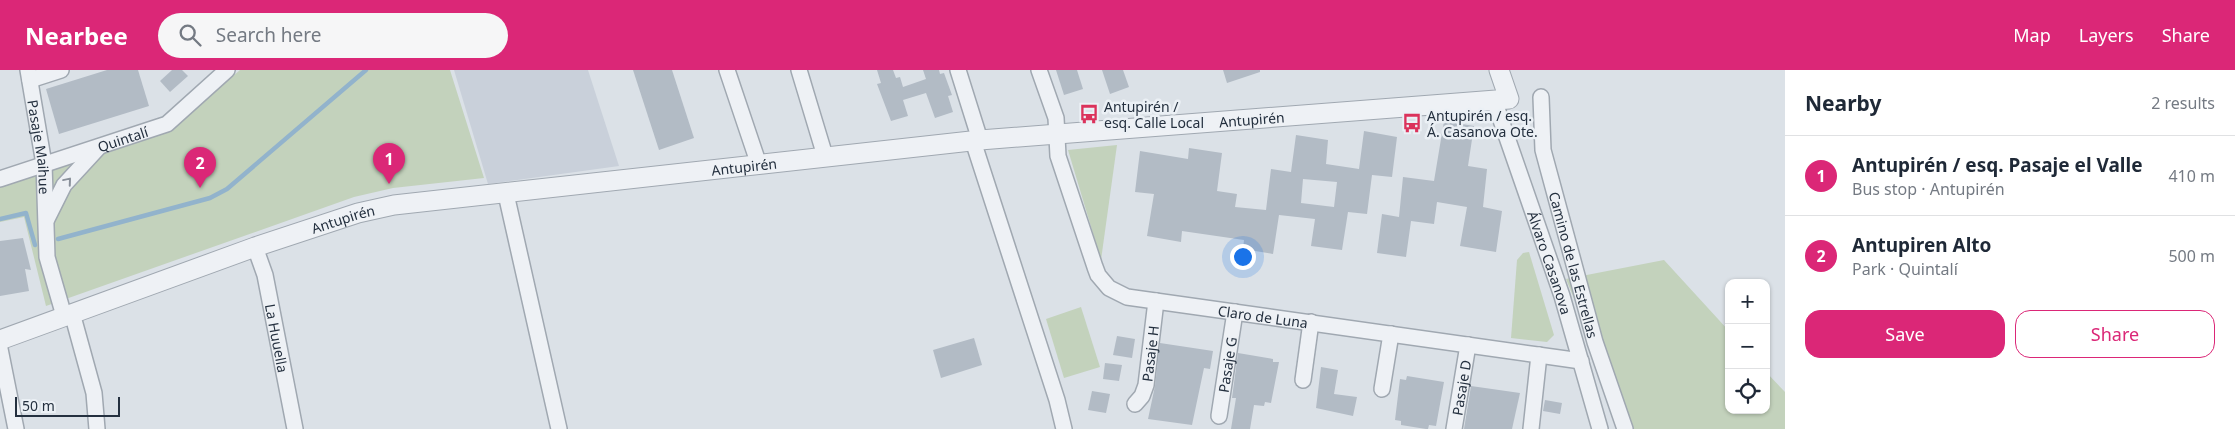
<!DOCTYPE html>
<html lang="en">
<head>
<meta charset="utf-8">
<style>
	:root { --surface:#fff; --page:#f6f6f7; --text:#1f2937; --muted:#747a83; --line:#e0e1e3; --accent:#db2777 }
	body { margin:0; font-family:"Noto Sans",sans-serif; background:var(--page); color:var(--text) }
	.controls { position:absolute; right:15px; bottom:15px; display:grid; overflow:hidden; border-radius:10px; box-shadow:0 1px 4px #0004 }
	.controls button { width:45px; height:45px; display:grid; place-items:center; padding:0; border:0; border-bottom:1px solid var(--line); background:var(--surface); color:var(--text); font:25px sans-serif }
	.scale { position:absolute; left:15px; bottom:12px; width:105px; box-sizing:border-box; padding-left:5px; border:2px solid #24303f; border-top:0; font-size:14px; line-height:18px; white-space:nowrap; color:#24303f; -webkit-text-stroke:4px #ebf0f5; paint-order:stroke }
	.you { position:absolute; left:1242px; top:186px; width:18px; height:18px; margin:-12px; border:4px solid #fff; border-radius:50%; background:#1a73e8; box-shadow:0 0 0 8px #1a73e833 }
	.badge { display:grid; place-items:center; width:32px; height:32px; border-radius:50%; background:var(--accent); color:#fff; font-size:16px; font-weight:700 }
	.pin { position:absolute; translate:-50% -41px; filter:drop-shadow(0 1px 2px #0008) }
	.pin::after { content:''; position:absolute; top:26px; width:18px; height:15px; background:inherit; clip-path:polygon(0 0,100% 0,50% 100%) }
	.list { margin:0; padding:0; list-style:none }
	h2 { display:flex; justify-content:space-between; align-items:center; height:65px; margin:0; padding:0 20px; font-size:21px }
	h2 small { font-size:16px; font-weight:400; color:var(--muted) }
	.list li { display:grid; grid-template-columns:32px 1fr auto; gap:15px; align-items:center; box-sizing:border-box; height:80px; padding:0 20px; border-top:1px solid var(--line) }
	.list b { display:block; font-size:19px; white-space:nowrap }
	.list p { margin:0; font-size:16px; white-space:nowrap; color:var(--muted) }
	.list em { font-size:16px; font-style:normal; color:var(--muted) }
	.actions { display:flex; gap:10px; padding:15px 20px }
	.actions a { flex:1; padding:11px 0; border:1px solid var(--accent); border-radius:15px; text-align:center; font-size:18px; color:var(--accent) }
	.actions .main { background:var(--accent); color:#fff }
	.icon { flex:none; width:28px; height:28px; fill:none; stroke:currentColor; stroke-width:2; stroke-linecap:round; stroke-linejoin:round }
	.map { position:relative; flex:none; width:1785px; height:359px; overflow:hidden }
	header { display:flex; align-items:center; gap:30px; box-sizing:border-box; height:70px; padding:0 25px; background:var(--accent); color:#fff }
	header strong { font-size:24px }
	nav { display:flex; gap:28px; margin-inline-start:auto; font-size:18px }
	.search { width:350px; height:45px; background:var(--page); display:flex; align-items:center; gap:12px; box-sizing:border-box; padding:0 18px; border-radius:28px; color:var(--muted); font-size:19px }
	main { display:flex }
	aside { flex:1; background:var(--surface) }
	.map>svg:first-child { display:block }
</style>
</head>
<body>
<header>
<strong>Nearbee</strong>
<div class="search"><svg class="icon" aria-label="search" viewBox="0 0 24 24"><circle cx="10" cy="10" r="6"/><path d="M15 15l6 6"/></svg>Search here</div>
<nav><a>Map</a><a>Layers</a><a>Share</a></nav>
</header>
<main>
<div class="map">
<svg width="1785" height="359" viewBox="0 0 1785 359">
	<rect width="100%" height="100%" fill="#dbe1e7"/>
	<polygon fill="#c9d0da" points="454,0 588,0 619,96 488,114"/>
	<g fill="#c3d2bc">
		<polygon points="240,0 450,0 484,108 393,118 354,127 46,236 24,147 0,152 0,117 162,63 178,54"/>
		<polygon points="1117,75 1101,190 1068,80"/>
		<polygon points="1529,182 1554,265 1547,272 1511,268 1517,190 1523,183"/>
		<polygon points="1664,190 1729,261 1729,340 1766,340 1766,302 1785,322 1785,359 1627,359 1566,209"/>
		<polygon points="1081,237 1100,297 1064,308 1046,249"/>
	</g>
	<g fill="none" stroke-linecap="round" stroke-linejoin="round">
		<g stroke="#92b3cc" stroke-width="4.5">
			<polyline points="0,149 26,143 35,175"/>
			<polyline points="58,169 210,128 227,119 366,0"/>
		</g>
	</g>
	<g fill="#b2bbc5" fill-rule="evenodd">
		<polygon points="107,0 138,0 149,36 59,64 46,19"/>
		<polygon points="172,0 182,0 188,6 170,22 160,11"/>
		<polygon points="633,0 672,0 694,68 659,80"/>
		<polygon points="877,0 893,0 896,8 900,7 903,17 926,9 923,0 939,0 940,4 944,3 952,25 948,26 953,42 935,48 926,23 903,30 908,46 891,51 877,14 881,13"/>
		<polygon points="1056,0 1077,0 1083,19 1064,25"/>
		<polygon points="1102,0 1123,0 1129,17 1110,24"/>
		<polygon points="1223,0 1260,0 1260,2 1227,13"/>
		<polygon points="1444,51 1474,56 1468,96 1487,99 1483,137 1502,141 1496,182 1460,176 1467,137 1437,132 1434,154 1411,151 1406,187 1377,183 1382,144 1399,147 1403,107 1434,111"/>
		<path d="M1364 61 1397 67 1392 107 1372 105 1367 144 1348 142 1342 180 1311 176 1315 149 1279 145 1273 184 1243 179 1244 170 1182 161 1181 172 1147 166 1154 124 1135 122 1140 81 1188 89 1189 78 1222 83 1217 121 1237 124 1235 137 1266 140 1271 99 1291 102 1296 65 1328 70 1326 94 1359 99ZM1303 109 1337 112 1334 137 1301 133Z"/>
		<polygon points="23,168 31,200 25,199 29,221 0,226 0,171"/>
		<polygon points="1117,266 1135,269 1132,288 1113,285"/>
		<polygon points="974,268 982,295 941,308 933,280"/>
		<polygon points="1160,273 1213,281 1210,299 1204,298 1192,355 1148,349 1155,316"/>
		<polygon points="1238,283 1273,289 1273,292 1279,292 1271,333 1265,332 1264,336 1254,335 1250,359 1231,359 1236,328 1232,328"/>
		<polygon points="1105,293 1122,295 1119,311 1103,309"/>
		<polygon points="1321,297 1338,300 1334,324 1357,327 1353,346 1316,338"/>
		<polygon points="1407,306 1444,312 1436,356 1429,355 1428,359 1426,359 1401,355 1401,351 1395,350 1400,309 1406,310"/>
		<polygon points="1471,316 1520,323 1512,359 1464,359"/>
		<polygon points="1092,321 1110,324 1106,343 1088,340"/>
		<polygon points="1545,330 1562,333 1560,344 1543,341"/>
	</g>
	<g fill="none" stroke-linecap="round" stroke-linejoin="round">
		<defs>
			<g id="minor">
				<path id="s1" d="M28 0 44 94 47 187 64 246"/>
				<polyline points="727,0 759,95"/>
				<polyline points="799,0 825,86"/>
				<polyline points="958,0 980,70"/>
				<path id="s2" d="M1039 0 1056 48 1058 86 1095 197 1098 205 1109 218 1127 227 1581 291"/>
				<polyline points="30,10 61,0"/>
				<path id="s3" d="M1541 27 1543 80 1595 272 1625 359"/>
				<path id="s4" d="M1494 30 1562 226 1600 359"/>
				<polyline points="973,71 1057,330 1064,359"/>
				<path id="s5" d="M0 109 167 54 227 0"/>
				<polyline points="506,124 559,359"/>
				<polyline points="47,149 64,115 99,77"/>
				<path id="s6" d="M255 177 265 205 295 359"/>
				<polyline points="72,243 94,323 97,359"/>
				<polyline points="0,279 16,359"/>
				<polyline points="1303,310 1311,252"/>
				<polyline points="1382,319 1391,264"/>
				<path id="s7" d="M1135 334 1142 326 1146 315 1156 231"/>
				<path id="s8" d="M1219 346 1235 242"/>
				<path id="s9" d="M1454 359 1468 275"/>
				<polyline points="1531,359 1539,285"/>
			</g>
			<g id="tertiary">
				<path id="s10" d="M0 270 255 177 358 143 394 135 980 70 1509 29 1499 0"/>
			</g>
		</defs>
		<use href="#minor" stroke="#a0a8b1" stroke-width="18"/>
		<use href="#tertiary" stroke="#a0a8b1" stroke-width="21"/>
		<use href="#minor" stroke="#eef1f5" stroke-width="15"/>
		<use href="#tertiary" stroke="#eef1f5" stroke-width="19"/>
	</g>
	<defs><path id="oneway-chevron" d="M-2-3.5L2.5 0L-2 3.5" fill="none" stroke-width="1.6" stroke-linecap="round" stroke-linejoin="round" transform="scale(1.25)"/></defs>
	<use stroke="#89909a" href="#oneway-chevron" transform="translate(68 111) rotate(-50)"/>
	<defs>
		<symbol id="bus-bare" viewBox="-9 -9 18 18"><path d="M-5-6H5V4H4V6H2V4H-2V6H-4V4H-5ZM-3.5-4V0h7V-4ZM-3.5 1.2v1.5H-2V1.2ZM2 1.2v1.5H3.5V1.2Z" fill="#db325b" stroke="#ebf0f5" stroke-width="2.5" paint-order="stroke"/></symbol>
	</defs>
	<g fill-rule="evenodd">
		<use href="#bus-bare" x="1075" y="30" width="28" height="28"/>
		<use href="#bus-bare" x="1398" y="39" width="28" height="28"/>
	</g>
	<g text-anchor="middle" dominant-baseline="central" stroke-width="5" stroke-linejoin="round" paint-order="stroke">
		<g font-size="14" fill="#24303f" stroke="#ebf0f5" text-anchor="start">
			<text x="1104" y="36">Antupirén /<tspan x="1104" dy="16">esq. Calle Local</tspan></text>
			<text x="1427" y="45">Antupirén / esq.<tspan x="1427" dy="16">Á. Casanova Ote.</tspan></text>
		</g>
		<g font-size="14" fill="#24303f" stroke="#ebf0f5">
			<text stroke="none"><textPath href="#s10" startOffset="1279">Antupirén</textPath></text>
			<text stroke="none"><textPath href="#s5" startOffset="129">Quintalí</textPath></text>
			<text stroke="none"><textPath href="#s1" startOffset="78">Pasaje Maihue</textPath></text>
			<text stroke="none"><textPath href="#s10" startOffset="769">Antupirén</textPath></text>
			<text stroke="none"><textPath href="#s10" startOffset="364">Antupirén</textPath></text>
			<text stroke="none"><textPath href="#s4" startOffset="172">Álvaro Casanova</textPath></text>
			<text stroke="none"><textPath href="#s3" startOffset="172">Camino de las Estrellas</textPath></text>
			<text stroke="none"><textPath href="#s2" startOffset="389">Claro de Luna</textPath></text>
			<text stroke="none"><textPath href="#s6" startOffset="94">La Huuella</textPath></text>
			<text stroke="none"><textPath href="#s7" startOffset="54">Pasaje H</textPath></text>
			<text stroke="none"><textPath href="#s8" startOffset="52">Pasaje G</textPath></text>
			<text stroke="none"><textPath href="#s9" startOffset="42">Pasaje D</textPath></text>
		</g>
	</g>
</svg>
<div class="controls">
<button>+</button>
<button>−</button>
<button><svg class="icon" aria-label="locate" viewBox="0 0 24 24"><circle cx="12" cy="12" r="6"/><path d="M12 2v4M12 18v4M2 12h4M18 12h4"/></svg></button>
</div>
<div class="scale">50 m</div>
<div class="you"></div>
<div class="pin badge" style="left:389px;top:114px">1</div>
<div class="pin badge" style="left:200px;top:118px">2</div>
</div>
<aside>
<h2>Nearby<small>2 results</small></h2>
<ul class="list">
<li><span class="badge">1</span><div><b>Antupirén / esq. Pasaje el Valle</b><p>Bus stop · Antupirén</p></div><em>410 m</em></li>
<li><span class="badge">2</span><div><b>Antupiren Alto</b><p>Park · Quintalí</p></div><em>500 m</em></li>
</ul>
<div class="actions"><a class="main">Save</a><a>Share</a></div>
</aside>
</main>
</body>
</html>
